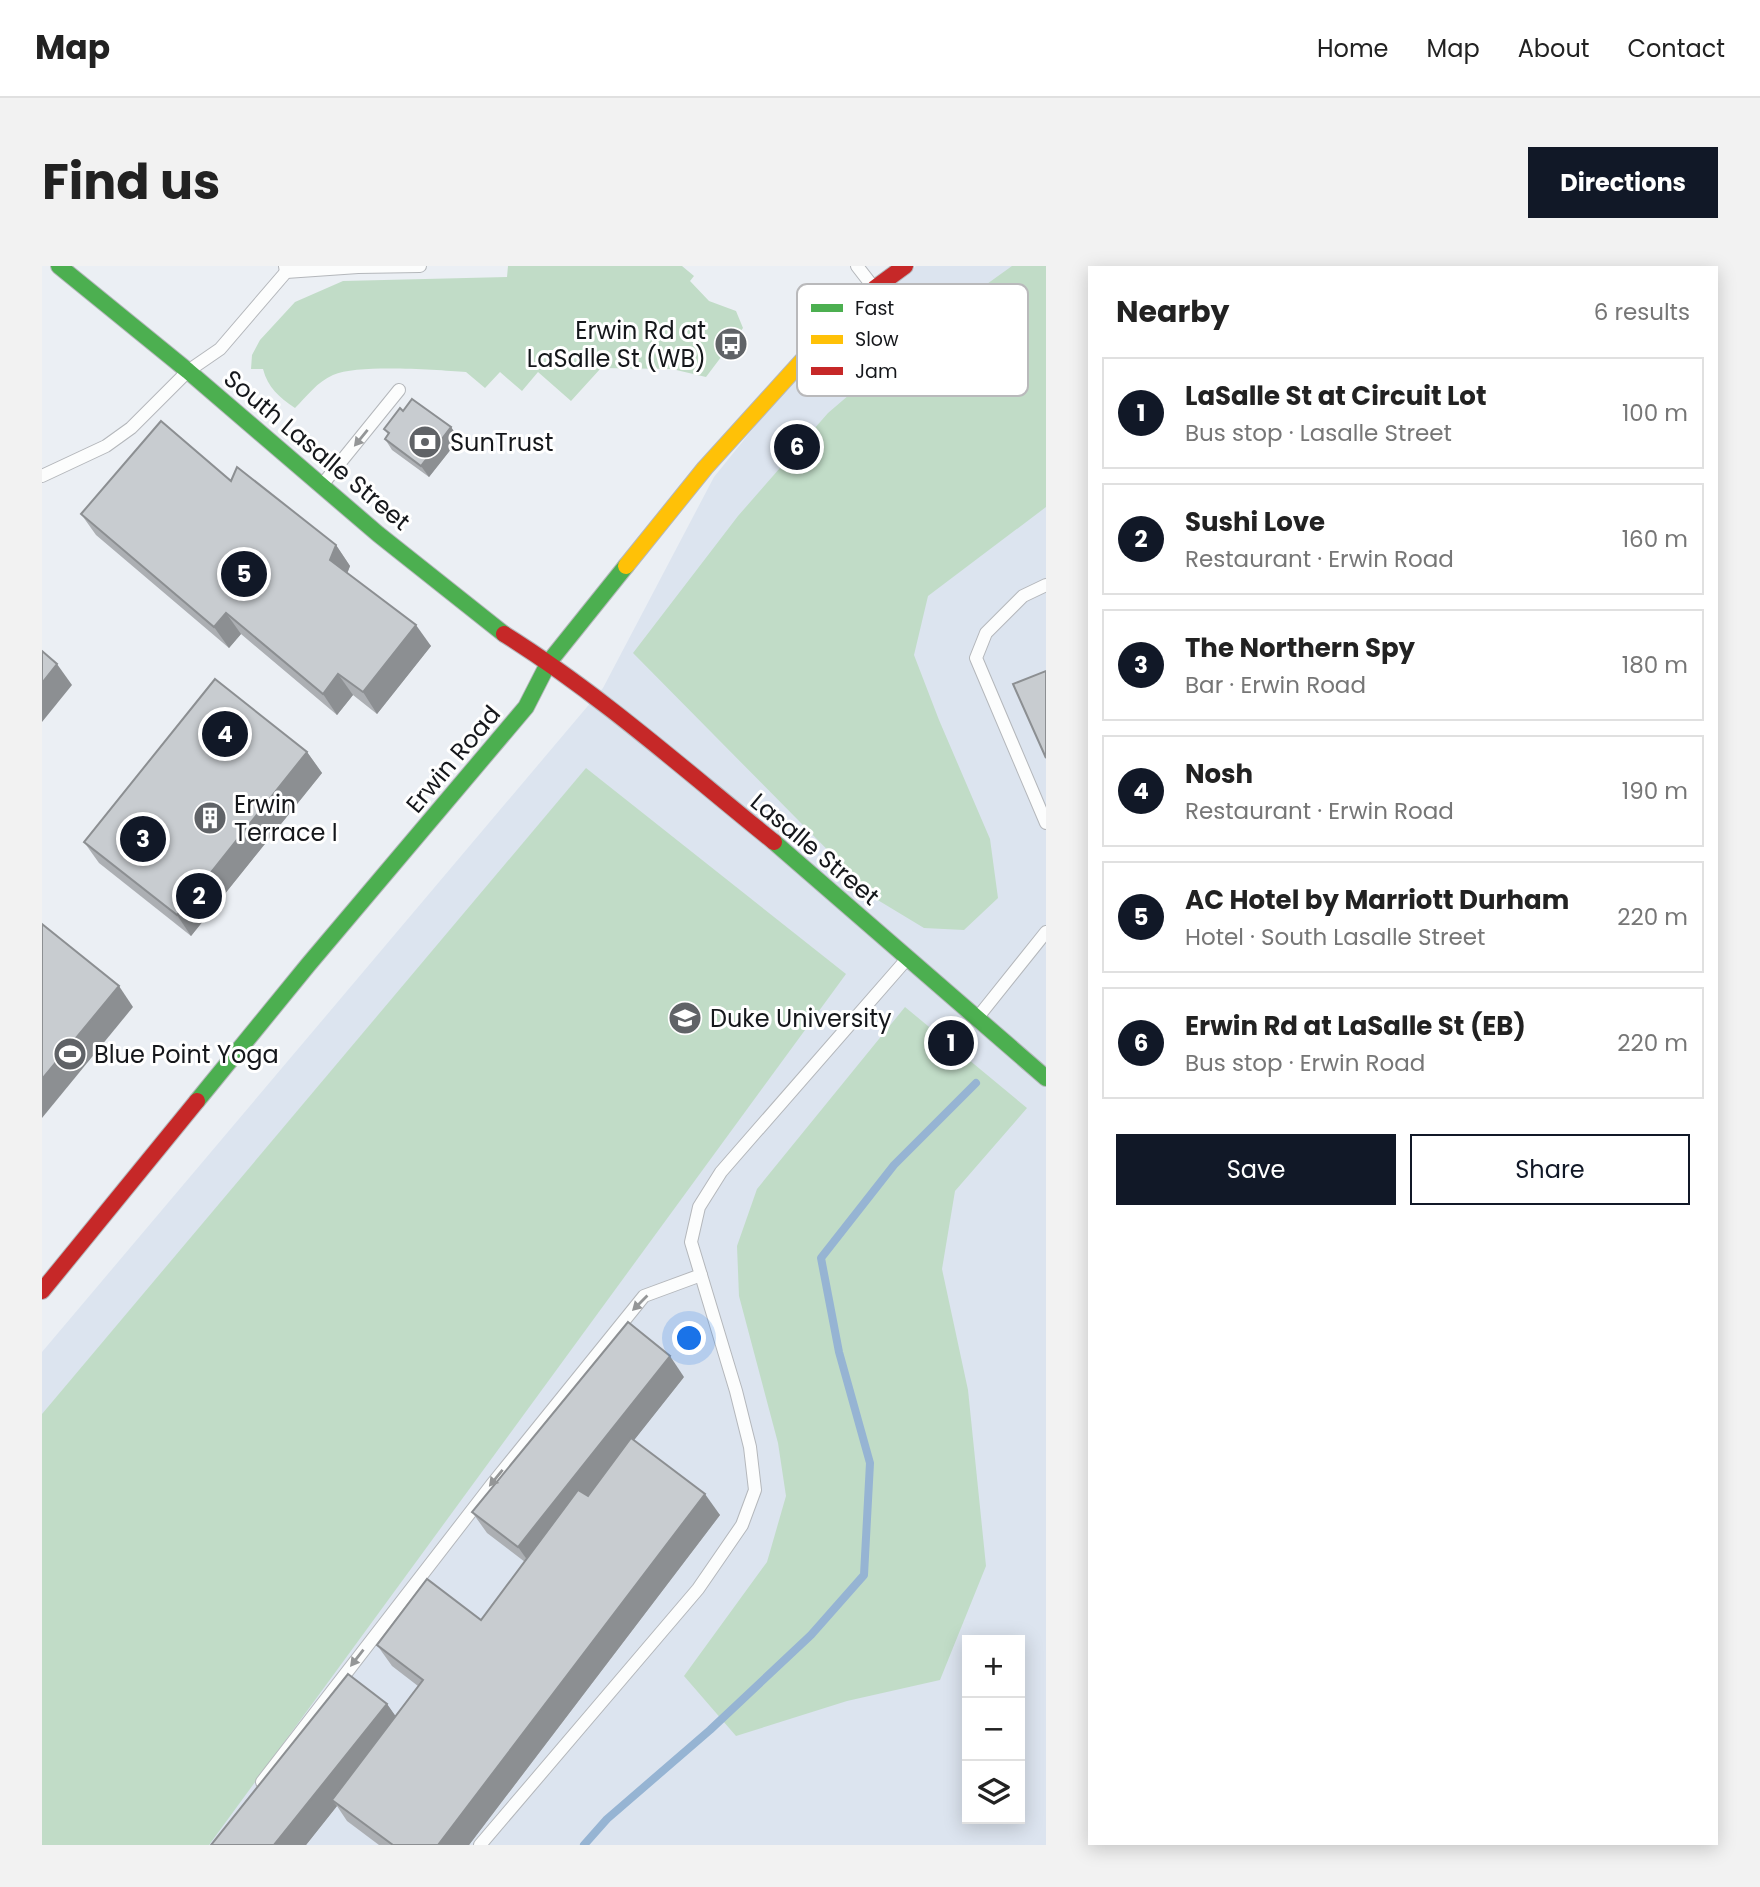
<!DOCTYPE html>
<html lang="en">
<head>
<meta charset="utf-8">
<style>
	:root { --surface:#fff; --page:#f2f2f2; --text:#222; --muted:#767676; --line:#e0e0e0; --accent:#111827 }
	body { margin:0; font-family:Poppins,sans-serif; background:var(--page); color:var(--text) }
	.controls { position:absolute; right:21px; bottom:21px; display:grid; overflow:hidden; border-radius:0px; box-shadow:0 4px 18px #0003 }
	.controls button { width:63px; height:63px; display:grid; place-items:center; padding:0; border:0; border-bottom:2px solid var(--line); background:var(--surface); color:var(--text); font:35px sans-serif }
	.you { position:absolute; left:648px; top:1073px; width:24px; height:24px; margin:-18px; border:5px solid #fff; border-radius:50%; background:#1a73e8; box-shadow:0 0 0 10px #1a73e833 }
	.badge { display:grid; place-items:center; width:46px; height:46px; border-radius:50%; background:var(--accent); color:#fff; font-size:23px; font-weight:700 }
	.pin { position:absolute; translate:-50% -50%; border:4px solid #fff; box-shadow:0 2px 7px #0006 }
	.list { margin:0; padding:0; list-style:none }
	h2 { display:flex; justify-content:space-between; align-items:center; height:91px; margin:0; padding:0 28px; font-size:30px }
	h2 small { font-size:23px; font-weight:400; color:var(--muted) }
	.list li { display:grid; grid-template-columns:46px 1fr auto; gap:21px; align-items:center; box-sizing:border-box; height:112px; margin:0 14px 14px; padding:0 14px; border:2px solid var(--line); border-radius:0px }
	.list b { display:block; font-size:26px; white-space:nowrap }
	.list p { margin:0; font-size:23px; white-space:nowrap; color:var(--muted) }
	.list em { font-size:23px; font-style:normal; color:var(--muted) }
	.actions { display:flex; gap:14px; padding:21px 28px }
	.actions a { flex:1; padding:16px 0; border:2px solid var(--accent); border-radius:0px; text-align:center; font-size:24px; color:var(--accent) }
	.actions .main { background:var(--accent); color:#fff }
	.icon { flex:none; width:38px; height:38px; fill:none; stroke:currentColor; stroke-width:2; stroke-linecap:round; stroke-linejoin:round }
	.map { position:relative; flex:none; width:1004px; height:1579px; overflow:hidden; border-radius:0px }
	header { display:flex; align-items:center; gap:42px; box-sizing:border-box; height:98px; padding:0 35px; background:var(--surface); border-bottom:2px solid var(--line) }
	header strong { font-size:33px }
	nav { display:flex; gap:38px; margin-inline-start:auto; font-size:24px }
	.intro { display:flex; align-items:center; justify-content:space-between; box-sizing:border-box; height:168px; padding:0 42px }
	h1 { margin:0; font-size:49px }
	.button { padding:18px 32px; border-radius:0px; background:var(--accent); color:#fff; font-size:24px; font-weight:700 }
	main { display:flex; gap:42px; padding:0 42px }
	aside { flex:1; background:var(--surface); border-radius:0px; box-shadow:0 4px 18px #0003 }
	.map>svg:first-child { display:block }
</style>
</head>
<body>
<header>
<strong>Map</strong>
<nav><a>Home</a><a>Map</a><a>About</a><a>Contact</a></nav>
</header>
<div class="intro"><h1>Find us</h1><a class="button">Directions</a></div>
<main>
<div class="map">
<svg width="1004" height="1579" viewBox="0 0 1004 1579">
	<rect width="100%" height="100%" fill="#ebeff4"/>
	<path fill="#dce4ef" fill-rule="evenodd" d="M874 0H1004V1579H0V1086L561 422 672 211 764 97ZM925 1374H978V1553H925Z"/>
	<g fill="#c1dcc7">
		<path d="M466 0H640L652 10 648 15 667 35 694 45 701 62 664 111 630 103 559 102 529 135 496 106 480 125 458 106 443 122 424 106C393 104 317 98 291 109 275 116 265 130 253 142 237 131 226 122 221 103H209L210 89 218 74 253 36 301 15 465 11Z"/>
		<polygon points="970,0 1004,0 1004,241 886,330 872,389 897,454 948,573 956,632 922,664 882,662 834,633 591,387 696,250 786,147 892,56"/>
		<polygon points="544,502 804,708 167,1579 0,1579 0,1148"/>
		<polygon points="863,741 985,842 913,925 900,1003 926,1124 944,1300 898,1414 805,1435 694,1470 642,1410 725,1296 744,1230 736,1177 697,1030 695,980 715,923"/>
	</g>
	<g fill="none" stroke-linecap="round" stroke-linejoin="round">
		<polyline stroke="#96b4d3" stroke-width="8" points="542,1579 565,1553 668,1464 769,1369 822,1309 828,1197 797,1086 779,992 852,899 934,817"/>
		<defs>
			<g id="lane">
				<polyline points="243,0 244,6 316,1 378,0"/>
				<polyline points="815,0 832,22"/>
				<polyline points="0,210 64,180 89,162 146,105 178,83 244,6"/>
				<polyline points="280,219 357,124"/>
				<polyline points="1004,319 981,330 944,367 934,392 1004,557"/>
				<polyline points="936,751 1004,666"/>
				<polyline points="220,1516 451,1217 602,1030 659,1009"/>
				<polyline points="438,1579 656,1323 700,1259 713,1224 708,1181 694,1125 649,976 657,941 679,906 864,694"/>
			</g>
			<g id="fast">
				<polyline points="17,0 146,105 336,268 462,368"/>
				<polyline points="732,576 1004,812"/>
				<polyline points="155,835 266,699 484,441 507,396 584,300"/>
			</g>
			<polyline id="slow" points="584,300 663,202 778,75"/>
			<g id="jam">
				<polyline points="778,75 833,22 863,0"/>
				<path d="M462 368C558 428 644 505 732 576"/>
				<polyline points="0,1025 155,835"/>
			</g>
		</defs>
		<use href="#lane" stroke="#b4b7bb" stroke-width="14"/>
		<use href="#fast" stroke="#b4b7bb" stroke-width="18"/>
		<use href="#slow" stroke="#b4b7bb" stroke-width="18"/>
		<use href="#jam" stroke="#b4b7bb" stroke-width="18"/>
		<use href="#lane" stroke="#fcfdfd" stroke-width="12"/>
		<use href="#fast" stroke="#4caf50" stroke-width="16"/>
		<use href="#slow" stroke="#ffc107" stroke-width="16"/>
		<use href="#jam" stroke="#c62828" stroke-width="16"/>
	</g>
	<g fill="#acafb3">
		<polygon points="361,145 409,161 417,173 387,211 350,184 343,173 346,168 342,163"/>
		<polygon points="189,215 294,279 308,300 305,308 389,380 335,448 311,429 295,449 199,368 187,382 54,269 39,248"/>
		<polygon points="265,486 280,507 149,670 57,597 42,576"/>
		<polygon points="642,1111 592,1174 678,1249 427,1579 337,1579 305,1555 295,1540 264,1579 169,1579 345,1438 353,1450 376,1420 350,1400 335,1379 439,1354 483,1296 445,1267 430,1246"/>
	</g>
	<g fill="#8c8f92">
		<polygon points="409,161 417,173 387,211 379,200"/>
		<polygon points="294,279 308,300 302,315 288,294"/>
		<polygon points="184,347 199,368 187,382 172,361"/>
		<polygon points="374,359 389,380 335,448 321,426"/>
		<polygon points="15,398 30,419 0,456 0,417"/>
		<polygon points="296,408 311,429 295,449 281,428"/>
		<polygon points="265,486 280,507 149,670 135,649"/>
		<polygon points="77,720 91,741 0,852 0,813"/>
		<polygon points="628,1090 642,1111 491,1302 476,1281"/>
		<polygon points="663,1228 678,1249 427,1579 396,1579"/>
		<polygon points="345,1438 360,1459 290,1534 295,1540 264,1579 232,1579"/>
	</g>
	<g fill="#c8ccd0" stroke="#8c8f92" stroke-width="2">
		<polygon points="370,133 409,161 379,200 343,173 347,167 342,163 358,142 361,145"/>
		<polygon points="119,155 189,215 195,201 294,279 288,294 374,359 321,426 296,408 281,428 184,347 172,361 39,248"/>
		<polygon points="0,385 15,398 0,417"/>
		<polygon points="1004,405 1004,492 971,418"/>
		<polygon points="173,413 265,486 135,649 42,576"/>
		<polygon points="0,658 77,720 0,813"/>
		<polygon points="586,1056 628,1090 476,1281 430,1246"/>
		<polygon points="589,1172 663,1228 396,1579 351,1579 290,1534 381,1414 335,1379 385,1313 439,1354 536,1224 546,1230"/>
		<polygon points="306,1408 345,1438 232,1579 169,1579"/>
	</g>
	<defs><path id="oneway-solid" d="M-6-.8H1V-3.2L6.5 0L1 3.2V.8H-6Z" transform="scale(1.75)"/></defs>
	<g fill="#949697">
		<use href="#oneway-solid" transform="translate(319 172) rotate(129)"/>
		<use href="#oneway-solid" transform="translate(598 1037) rotate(135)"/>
		<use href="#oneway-solid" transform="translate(454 1212) rotate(129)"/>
		<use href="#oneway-solid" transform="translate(315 1392) rotate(128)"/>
	</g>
	<defs>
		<symbol id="bus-disc" viewBox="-11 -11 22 22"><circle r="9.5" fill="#606367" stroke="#fff"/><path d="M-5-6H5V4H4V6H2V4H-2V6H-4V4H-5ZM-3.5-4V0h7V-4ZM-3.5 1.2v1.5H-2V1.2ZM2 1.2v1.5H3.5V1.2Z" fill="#fff"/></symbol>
		<symbol id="bank-disc" viewBox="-11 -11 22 22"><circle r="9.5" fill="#606367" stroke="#fff"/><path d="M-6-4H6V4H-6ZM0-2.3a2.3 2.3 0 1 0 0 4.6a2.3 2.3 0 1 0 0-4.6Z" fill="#fff"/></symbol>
		<symbol id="building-disc" viewBox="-11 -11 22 22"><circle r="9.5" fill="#606367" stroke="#fff"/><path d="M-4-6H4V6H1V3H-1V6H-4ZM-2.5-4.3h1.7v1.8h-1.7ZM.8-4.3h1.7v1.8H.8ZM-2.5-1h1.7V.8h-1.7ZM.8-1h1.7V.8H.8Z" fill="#fff"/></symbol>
		<symbol id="university-disc" viewBox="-11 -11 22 22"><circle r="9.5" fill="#606367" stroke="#fff"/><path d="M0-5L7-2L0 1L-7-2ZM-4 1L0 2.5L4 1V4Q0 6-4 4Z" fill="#fff"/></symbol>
		<symbol id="stadium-disc" viewBox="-11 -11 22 22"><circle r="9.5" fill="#606367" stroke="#fff"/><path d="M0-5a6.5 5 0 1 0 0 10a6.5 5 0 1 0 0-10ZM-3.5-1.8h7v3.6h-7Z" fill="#fff"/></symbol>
	</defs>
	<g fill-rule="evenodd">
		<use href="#bus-disc" x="670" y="59" width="38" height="38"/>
		<use href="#bank-disc" x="364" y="157" width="38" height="38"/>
		<use href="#building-disc" x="149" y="533" width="38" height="38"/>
		<use href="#university-disc" x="624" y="733" width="38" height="38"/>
		<use href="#stadium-disc" x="9" y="769" width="38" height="38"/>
	</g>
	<g text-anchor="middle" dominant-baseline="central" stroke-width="6" stroke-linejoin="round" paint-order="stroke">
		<g font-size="24" fill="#15171b" stroke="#fff" text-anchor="start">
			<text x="664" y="64" text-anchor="end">Erwin Rd at<tspan x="664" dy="28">LaSalle St (WB)</tspan></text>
			<text x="408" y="176">SunTrust</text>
			<text x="192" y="538">Erwin<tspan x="192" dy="28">Terrace I</tspan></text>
			<text x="668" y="752">Duke University</text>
			<text x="52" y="788">Blue Point Yoga</text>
		</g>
		<g font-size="24" fill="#15171b" stroke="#fff">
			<text transform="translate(275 184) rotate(40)">South Lasalle Street</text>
			<text transform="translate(411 493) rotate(-50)">Erwin Road</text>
			<text transform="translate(773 583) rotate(40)">Lasalle Street</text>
		</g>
	</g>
	<rect x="755" y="18" width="231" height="112" rx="10" fill="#fff" stroke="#b9b9bb" stroke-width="2"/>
	<rect x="769" y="38" width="32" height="8" fill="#4caf50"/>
	<rect x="769" y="69" width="32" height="9" fill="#ffc107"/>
	<rect x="769" y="101" width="32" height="8" fill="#c62828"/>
	<g font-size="19" fill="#15171b">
		<text x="813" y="49">Fast</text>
		<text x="813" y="80">Slow</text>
		<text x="813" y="112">Jam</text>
	</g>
</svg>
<div class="controls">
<button>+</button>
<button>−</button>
<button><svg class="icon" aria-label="layers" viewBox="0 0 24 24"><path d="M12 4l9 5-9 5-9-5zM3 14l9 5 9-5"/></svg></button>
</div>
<div class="you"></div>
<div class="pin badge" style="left:909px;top:777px">1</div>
<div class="pin badge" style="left:157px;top:630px">2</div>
<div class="pin badge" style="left:101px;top:573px">3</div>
<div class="pin badge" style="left:183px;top:468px">4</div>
<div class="pin badge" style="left:202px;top:308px">5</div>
<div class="pin badge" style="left:755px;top:181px">6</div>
</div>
<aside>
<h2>Nearby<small>6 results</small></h2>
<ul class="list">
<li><span class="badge">1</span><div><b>LaSalle St at Circuit Lot</b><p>Bus stop · Lasalle Street</p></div><em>100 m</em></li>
<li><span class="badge">2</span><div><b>Sushi Love</b><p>Restaurant · Erwin Road</p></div><em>160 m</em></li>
<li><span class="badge">3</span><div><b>The Northern Spy</b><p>Bar · Erwin Road</p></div><em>180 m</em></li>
<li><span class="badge">4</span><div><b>Nosh</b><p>Restaurant · Erwin Road</p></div><em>190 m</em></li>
<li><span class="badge">5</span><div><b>AC Hotel by Marriott Durham</b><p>Hotel · South Lasalle Street</p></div><em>220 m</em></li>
<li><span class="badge">6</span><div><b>Erwin Rd at LaSalle St (EB)</b><p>Bus stop · Erwin Road</p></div><em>220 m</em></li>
</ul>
<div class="actions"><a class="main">Save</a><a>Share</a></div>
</aside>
</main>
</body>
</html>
